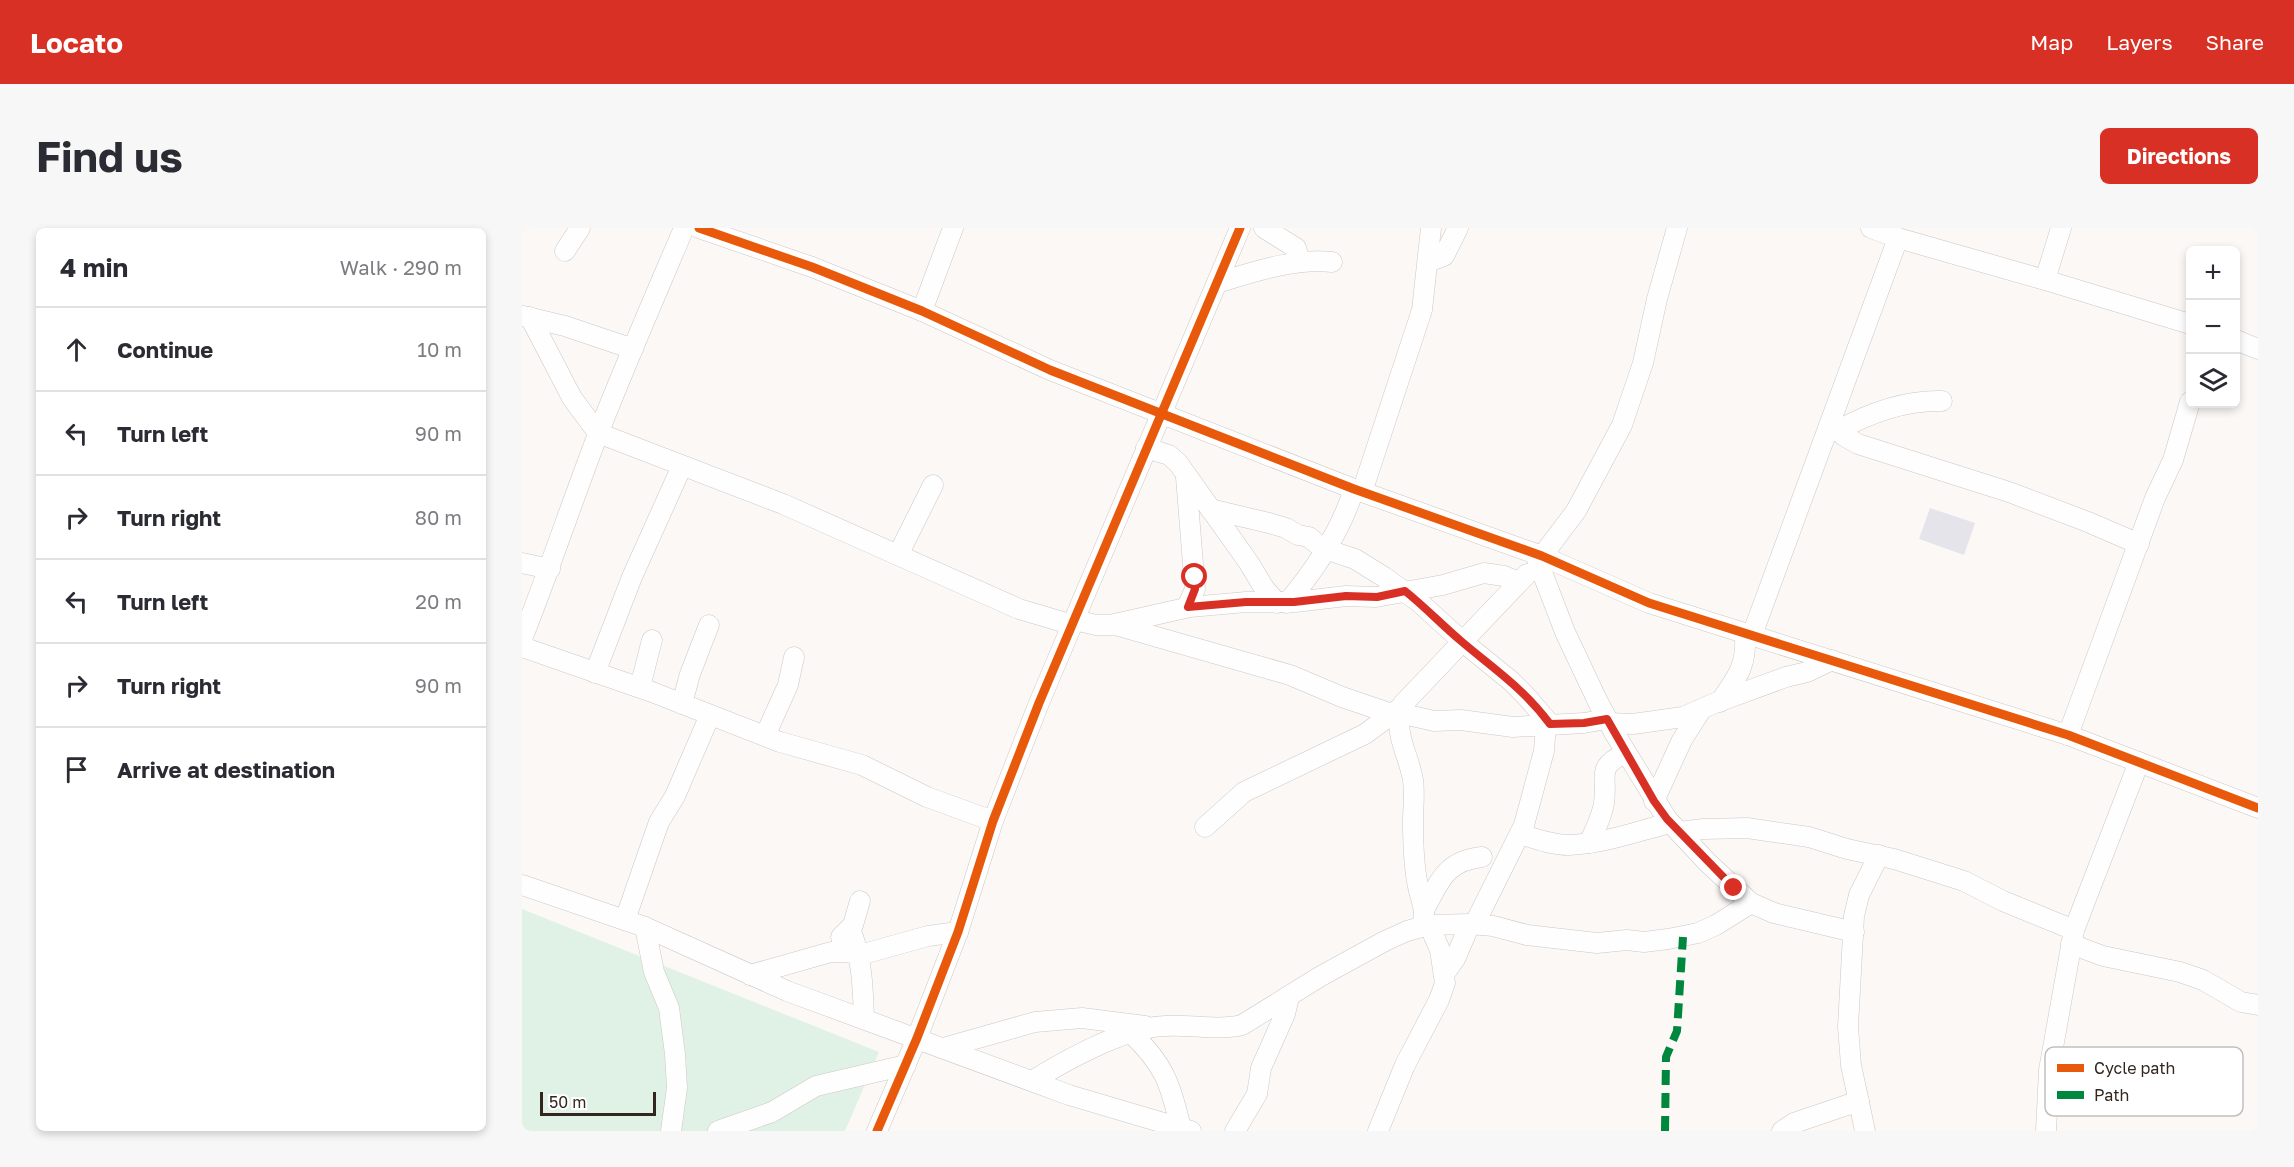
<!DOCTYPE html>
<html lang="en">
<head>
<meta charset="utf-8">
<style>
	:root { --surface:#fff; --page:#f7f7f7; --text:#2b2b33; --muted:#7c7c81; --line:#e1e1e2; --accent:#d93025 }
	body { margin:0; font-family:"Golos Text",sans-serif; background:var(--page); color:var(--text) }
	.controls { position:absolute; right:18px; top:18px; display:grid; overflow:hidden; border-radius:9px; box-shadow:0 3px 9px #0003 }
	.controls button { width:54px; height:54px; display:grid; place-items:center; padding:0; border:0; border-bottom:2px solid var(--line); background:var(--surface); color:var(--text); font:30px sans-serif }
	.scale { position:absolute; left:18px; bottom:15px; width:116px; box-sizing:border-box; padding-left:6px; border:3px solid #33261f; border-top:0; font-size:16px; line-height:21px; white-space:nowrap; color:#33261f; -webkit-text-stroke:4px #fff; paint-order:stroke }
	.stop { position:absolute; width:18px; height:18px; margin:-14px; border:4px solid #d93025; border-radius:50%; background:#fff }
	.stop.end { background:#d93025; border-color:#fff; box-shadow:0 2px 6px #0008 }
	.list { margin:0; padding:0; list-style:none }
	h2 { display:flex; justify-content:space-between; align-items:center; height:78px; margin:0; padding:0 24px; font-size:26px }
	h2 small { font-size:20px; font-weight:400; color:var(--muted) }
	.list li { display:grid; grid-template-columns:39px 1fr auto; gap:18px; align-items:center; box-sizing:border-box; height:84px; padding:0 24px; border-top:2px solid var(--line) }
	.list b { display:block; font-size:22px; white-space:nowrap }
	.list em { font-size:20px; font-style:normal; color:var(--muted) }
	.icon { flex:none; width:33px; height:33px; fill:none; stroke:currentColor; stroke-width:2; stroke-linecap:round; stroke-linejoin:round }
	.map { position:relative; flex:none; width:1736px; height:903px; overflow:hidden; border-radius:9px }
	header { display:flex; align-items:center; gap:36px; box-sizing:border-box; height:84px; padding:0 30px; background:var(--accent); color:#fff }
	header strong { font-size:28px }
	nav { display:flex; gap:33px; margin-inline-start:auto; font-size:21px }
	.intro { display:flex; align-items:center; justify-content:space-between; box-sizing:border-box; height:144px; padding:0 36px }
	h1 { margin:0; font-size:42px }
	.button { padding:15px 27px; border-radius:9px; background:var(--accent); color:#fff; font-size:21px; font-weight:700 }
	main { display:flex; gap:36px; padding:0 36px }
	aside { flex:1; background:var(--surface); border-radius:9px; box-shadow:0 3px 9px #0003 }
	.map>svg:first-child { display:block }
</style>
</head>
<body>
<header>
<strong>Locato</strong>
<nav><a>Map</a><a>Layers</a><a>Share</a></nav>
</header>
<div class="intro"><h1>Find us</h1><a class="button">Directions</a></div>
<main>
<aside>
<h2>4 min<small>Walk · 290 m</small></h2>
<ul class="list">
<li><svg class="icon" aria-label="ahead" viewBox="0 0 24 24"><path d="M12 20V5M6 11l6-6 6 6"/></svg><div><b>Continue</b></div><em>10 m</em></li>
<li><svg class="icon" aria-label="left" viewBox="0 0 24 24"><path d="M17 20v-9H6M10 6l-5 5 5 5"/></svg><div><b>Turn left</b></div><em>90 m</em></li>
<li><svg class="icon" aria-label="right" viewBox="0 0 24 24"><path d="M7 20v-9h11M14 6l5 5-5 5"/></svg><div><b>Turn right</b></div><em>80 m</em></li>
<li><svg class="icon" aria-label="left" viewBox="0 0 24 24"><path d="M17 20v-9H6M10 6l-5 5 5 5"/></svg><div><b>Turn left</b></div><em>20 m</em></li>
<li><svg class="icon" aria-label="right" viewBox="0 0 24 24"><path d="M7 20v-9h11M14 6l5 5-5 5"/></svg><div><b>Turn right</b></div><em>90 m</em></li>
<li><svg class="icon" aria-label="arrive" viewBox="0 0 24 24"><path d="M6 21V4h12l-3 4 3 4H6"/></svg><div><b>Arrive at destination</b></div></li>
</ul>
</aside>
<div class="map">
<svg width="1736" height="903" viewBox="0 0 1736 903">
	<rect width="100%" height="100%" fill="#fbf8f6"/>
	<polygon fill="#e0f2e5" points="0,681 357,824 323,903 0,903"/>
	<polygon fill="#e5e4eb" points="1408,280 1453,295 1442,327 1397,311"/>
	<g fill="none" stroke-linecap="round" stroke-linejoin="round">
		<defs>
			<g id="minor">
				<polyline points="177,0 290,39 400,83 528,142 832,261 1020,328 1127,375 1546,507 1736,580"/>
				<polyline points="742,0 774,20 778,34"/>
				<polyline points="1349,0 1376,10 1523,52 1668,96"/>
				<polyline points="43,23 58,0"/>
				<polyline points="906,34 922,28 936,0"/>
				<polyline points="1523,52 1539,0"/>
				<path d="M695 55C732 44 771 30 810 34"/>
				<polyline points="400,83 431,0"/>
				<polyline points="1,88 43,98 111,121"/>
				<polyline points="8,89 50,170 76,205 261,276 497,381 551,397"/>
				<polyline points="1714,112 1736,121"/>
				<polyline points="1308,196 1322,208 1336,216 1487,264 1566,294 1617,316"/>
				<path d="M1315 203C1347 185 1383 172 1420 173"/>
				<polyline points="624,220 647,227 656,235 727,335 742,360 755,375"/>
				<polyline points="664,249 673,361 665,379"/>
				<polyline points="840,264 900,82 909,0"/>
				<polyline points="688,281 747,295 764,300 776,307 787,309 800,320 833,331 862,349 897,374 941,414 989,453 1004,468 1028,496"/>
				<polyline points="1013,326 1043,404 1076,474 1093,506 1145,591 1185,634 1229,675 1252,685 1332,704"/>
				<polyline points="376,327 411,257"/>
				<polyline points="1020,328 1054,283 1100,197 1121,135 1135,71 1155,0"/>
				<polyline points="0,335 28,341"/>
				<path d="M765 375C793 342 819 302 832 261"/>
				<polyline points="553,392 574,397 588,397 668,379 724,374 773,374 824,368 854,369 921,357 962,345 982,348 996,354"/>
				<polyline points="593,397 768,447 820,469 870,486"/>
				<polyline points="1230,407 1376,10"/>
				<path d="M0 411C27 343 50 274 76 206 103 137 133 68 162 0"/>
				<polyline points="0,419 130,464 258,514 340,537 405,569 471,593"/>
				<polyline points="73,445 110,349 160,238"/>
				<polyline points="118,459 130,412"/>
				<path d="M1198 474C1216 448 1225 438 1223 405"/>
				<polyline points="160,476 168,446 187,397"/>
				<polyline points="877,485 912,493 939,492 991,499 1062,495 1085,491"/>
				<polyline points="1087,495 1111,496 1161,489 1193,475 1264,449 1285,444 1310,432"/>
				<polyline points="1546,507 1633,270 1651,232 1668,174"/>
				<polyline points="243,508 266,457 272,429"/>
				<polyline points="1132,573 1160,512 1179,482"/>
				<polyline points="683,599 722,564 843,506 878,480"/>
				<polyline points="1157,604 1182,601 1225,600 1287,609 1325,621 1372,631 1442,653 1481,673 1552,702"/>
				<path d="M998 606C1014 611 1030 617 1047 617 1081 616 1116 603 1148 595"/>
				<path d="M1067 615C1073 602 1080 589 1082 575 1086 547 1073 539 1104 525"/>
				<polyline points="0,657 123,699 265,763 547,867 669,903"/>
				<path d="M902 682C918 653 923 633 960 629"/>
				<polyline points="103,692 137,594 153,568 188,487"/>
				<polyline points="952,697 1002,597 1022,523 1024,496"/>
				<polyline points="123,699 132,744 147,780 153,826 155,860 149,903"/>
				<path d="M900 699C904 685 901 677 897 663 892 642 891 616 891 594 891 580 893 566 891 552 886 523 870 505 881 476L1005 346"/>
				<path d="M328 701C340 729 341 760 342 790"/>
				<polyline points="319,709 331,697 338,673"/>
				<polyline points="1549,716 1581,728 1658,744 1681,752 1719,774 1736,777"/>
				<polyline points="923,745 933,731 948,696"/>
				<polyline points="228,747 309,724 345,725 406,708 436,704"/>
				<path d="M609 805C643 837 648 856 659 900"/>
				<polyline points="421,820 513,794 560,790 623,798"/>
				<path d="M510 853C544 832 602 800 642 798 668 796 695 803 720 797L799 748 863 713 885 703 907 697 948 696 971 698 1005 707 1075 715 1105 712 1122 714 1146 711 1176 705 1194 697 1229 675"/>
				<polyline points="196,903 250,884 294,858 384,837"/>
				<polyline points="355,903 395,810 436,704 471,593 517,475 718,0"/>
				<polyline points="713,903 735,866 739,840 763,786 767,769"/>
				<polyline points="856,903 883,837 917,772 923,755 918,722 907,697"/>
				<polyline points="1260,903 1272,895 1337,873"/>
				<polyline points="1343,903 1329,837 1326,799 1332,688 1337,667 1357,627"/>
				<polyline points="1524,903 1527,842 1552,702 1617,534"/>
			</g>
		</defs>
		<use href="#minor" stroke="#cec7c3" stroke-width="21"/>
		<use href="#minor" stroke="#fefefe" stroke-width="20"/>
		<polyline stroke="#00873e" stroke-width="8" stroke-dasharray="15 8" stroke-linecap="butt" points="1143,903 1144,829 1155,803 1161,709"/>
		<defs>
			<g id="cycleway">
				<polyline points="177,0 290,39 400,83 528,142 832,261 1020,328 1127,375 1546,507 1736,580"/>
				<polyline points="355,903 395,810 436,704 471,593 517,475 718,0"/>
			</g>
		</defs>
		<use href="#cycleway" stroke="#fff" stroke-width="13"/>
		<use href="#cycleway" stroke="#e8590c" stroke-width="9"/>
	</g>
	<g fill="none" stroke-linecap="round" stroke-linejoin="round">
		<path stroke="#d93025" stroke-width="8" d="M673 349V361L666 379 724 374H772L824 368 855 369 883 363C903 379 920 397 939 413 973 442 1000 459 1028 496L1062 495 1085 491 1132 573 1145 591 1212 660"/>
	</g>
	<rect x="1523" y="819" width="198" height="69" rx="9" fill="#fff" stroke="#c2bebc" stroke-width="1.5"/>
	<rect x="1535" y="836" width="27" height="8" fill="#e8590c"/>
	<rect x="1535" y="863" width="27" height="8" fill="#00873e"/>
	<g font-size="16" fill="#33261f">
		<text x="1572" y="846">Cycle path</text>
		<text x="1572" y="873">Path</text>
	</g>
</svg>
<div class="controls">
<button>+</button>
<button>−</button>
<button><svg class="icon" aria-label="layers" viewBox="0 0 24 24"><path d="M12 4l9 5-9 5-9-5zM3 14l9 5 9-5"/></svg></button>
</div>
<div class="scale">50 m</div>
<div class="stop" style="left:673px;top:349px"></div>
<div class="stop end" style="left:1212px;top:660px"></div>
</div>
</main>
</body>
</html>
